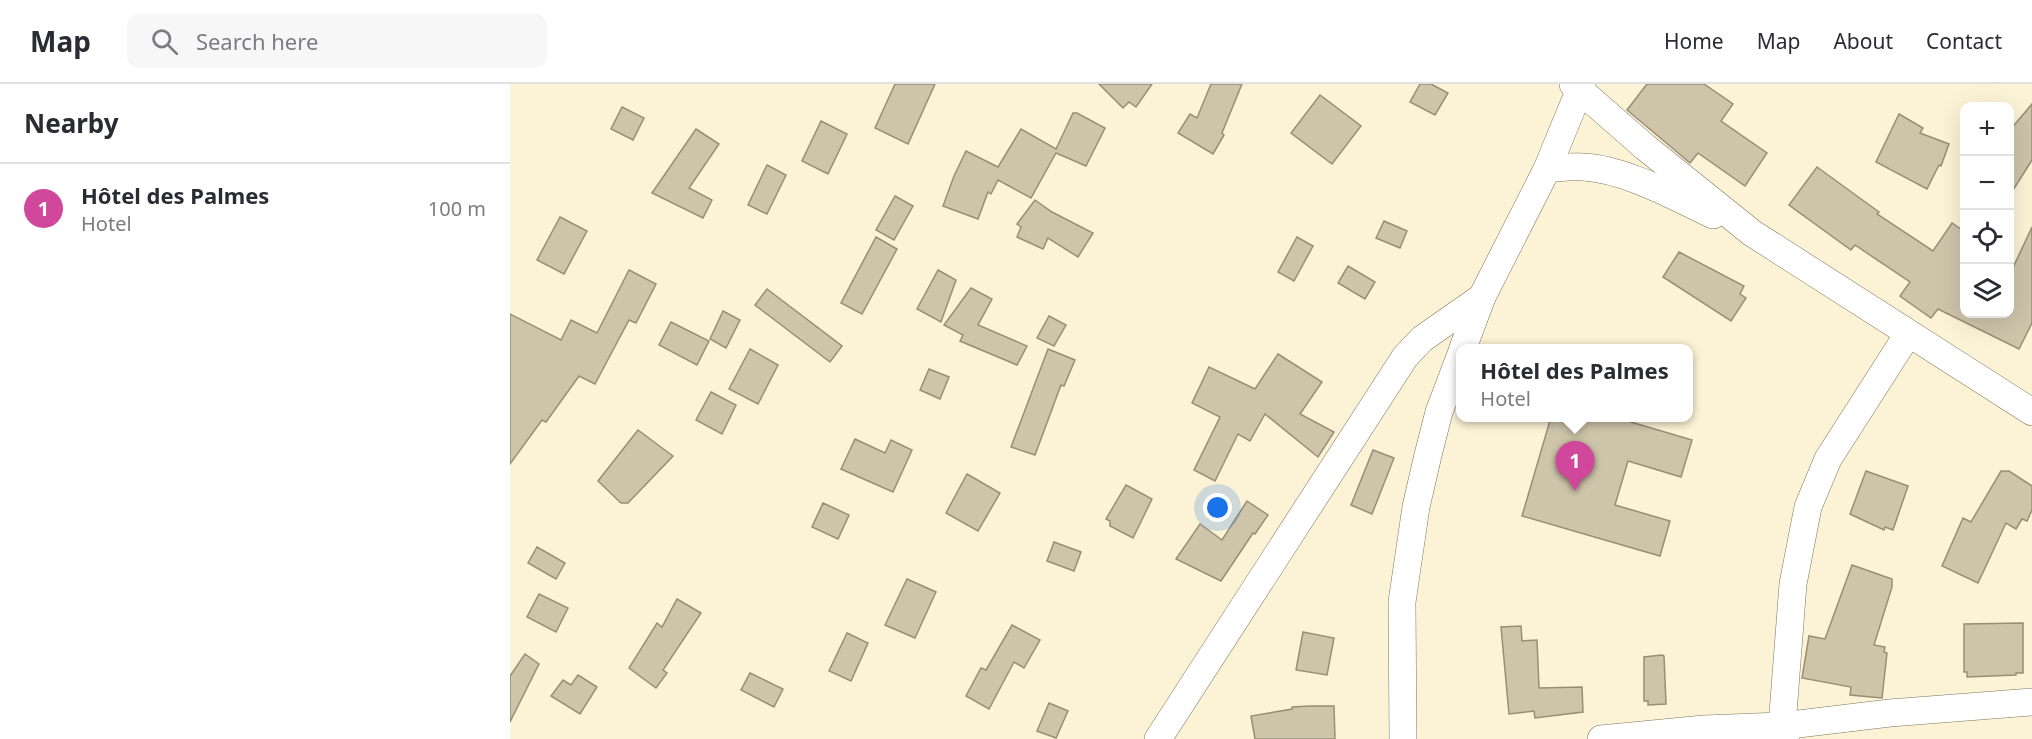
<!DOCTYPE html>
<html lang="en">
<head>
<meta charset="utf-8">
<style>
	:root { --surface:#fff; --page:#f7f7f7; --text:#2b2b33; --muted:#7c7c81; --line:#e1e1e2; --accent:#536be1 }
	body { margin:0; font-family:"Noto Sans",sans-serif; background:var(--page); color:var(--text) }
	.controls { position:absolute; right:18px; top:18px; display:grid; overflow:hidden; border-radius:12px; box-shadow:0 6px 24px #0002 }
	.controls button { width:54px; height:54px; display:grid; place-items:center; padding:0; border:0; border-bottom:2px solid var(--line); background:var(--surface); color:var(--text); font:30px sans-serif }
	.you { position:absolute; left:708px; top:424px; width:21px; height:21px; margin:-15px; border:4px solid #fff; border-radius:50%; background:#1a73e8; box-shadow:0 0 0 9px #1a73e833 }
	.badge { display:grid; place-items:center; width:39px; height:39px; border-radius:50%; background:var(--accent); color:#fff; font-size:20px; font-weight:700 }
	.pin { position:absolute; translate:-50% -50px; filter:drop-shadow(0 2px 3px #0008) }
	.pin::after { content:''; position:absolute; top:32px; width:21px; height:18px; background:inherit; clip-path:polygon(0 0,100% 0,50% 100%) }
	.popup { position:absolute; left:946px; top:260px; width:237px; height:78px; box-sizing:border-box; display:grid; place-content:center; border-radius:12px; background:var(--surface); filter:drop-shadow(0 2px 4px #0005); font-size:20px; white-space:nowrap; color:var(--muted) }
	.popup b { font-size:22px; color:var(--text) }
	.popup::after { content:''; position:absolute; left:50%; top:100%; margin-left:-12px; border:12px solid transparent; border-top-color:var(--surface) }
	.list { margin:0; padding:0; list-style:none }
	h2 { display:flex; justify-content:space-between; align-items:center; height:78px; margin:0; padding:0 24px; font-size:26px }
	h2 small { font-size:20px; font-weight:400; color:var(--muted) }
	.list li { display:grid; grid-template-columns:39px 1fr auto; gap:18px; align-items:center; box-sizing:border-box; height:90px; padding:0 24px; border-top:2px solid var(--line) }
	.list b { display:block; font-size:22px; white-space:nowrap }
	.list p { margin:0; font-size:20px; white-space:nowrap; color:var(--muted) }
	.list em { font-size:20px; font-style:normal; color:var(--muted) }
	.icon { flex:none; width:33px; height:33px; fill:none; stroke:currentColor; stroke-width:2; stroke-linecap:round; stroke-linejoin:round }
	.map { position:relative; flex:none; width:1522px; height:655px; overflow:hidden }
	header { display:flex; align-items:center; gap:36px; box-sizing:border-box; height:84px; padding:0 30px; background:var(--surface); border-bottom:2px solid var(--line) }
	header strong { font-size:28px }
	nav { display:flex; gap:33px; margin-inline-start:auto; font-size:21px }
	.search { width:420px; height:54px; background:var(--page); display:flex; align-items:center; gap:15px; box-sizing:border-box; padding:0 21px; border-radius:12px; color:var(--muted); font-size:22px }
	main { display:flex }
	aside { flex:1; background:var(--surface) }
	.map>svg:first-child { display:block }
</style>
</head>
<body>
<header>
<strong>Map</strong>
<div class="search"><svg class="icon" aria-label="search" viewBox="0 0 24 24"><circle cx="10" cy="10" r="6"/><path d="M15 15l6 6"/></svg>Search here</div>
<nav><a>Home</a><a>Map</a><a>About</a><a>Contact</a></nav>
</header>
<main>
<aside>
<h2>Nearby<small></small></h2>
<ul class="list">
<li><span class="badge" style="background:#d1479c">1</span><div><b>Hôtel des Palmes</b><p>Hotel</p></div><em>100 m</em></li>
</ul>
</aside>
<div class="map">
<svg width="1522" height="655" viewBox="0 0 1522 655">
	<rect width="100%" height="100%" fill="#fcf2d6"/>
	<g fill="#cec4aa" stroke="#978e75" stroke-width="1.5">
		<polygon points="385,0 425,0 398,60 365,44"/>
		<polygon points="589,0 642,0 626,23 619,18 613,24"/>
		<polygon points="701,0 732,0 712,49 714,51 703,70 668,49 680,30 687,34"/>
		<polygon points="910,0 921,0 938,9 925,31 900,18"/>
		<polygon points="1137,0 1194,0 1223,20 1211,37 1257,69 1235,102 1188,69 1180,79 1117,26"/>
		<polygon points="810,11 851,42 822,80 781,49"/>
		<polygon points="1522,20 1522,76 1500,111 1500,46"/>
		<polygon points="112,23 134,34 123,56 101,45"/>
		<polygon points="563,29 567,29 595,44 576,82 546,69 521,114 488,96 481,110 478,108 468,135 433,122 444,92 456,67 488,83 511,45 546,65"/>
		<polygon points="1389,30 1413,44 1410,49 1439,60 1431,82 1429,81 1417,105 1366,78"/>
		<polygon points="311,37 337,50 318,90 292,77"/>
		<polygon points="186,45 209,60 179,104 202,116 193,134 142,109"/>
		<polygon points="257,81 276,91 257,130 238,121"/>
		<polygon points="1307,83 1369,128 1367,130 1423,167 1442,139 1455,148 1455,230 1500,230 1500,190 1522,143 1522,239 1509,265 1428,225 1421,234 1390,212 1400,198 1345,161 1341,166 1279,121"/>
		<polygon points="385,112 403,122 384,156 366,146"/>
		<polygon points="525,116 542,128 583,149 568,173 538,154 533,165 507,153 511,143 507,140"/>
		<polygon points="50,133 77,147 54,190 27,176"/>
		<polygon points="874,137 897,147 890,164 866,154"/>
		<polygon points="366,153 387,165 352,230 331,219"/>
		<polygon points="787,153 803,162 784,197 768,188"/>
		<polygon points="1169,168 1234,202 1230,210 1236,214 1221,237 1153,193"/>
		<polygon points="838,182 865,198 855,215 828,199"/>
		<polygon points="119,186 146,200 126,239 119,236 85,300 69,292 36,338 32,336 0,380 0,230 51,256 61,236 87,249"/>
		<polygon points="428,186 446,196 431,238 407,225"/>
		<polygon points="461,204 482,215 468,241 517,262 507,281 450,257 453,251 434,241"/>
		<polygon points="257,205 332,262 320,278 245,221"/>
		<polygon points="213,227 230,236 216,264 200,255"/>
		<polygon points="539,232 556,241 544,262 527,254"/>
		<polygon points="161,238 199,257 187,281 149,261"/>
		<polygon points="240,265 268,281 248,320 219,305"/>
		<polygon points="538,265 565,276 554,302 551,301 525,371 501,363"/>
		<polygon points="768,270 812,298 790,330 824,348 808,373 755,330 740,357 728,350 705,397 684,386 710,333 682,319 699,283 745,305"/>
		<polygon points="419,285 439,293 430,315 410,306"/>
		<polygon points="201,308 226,321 212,350 186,336"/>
		<polygon points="1041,333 1104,333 1182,356 1171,393 1118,377 1105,421 1160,437 1150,472 1012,432"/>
		<polygon points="128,346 163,372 118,419 111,419 88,397"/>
		<polygon points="345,355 375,369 381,356 402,366 383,408 331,385"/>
		<polygon points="863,366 884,374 862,430 841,421"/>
		<polygon points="1356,387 1398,402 1383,446 1375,443 1374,446 1340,430"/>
		<polygon points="1491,387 1499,387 1522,402 1522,426 1517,437 1512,435 1506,445 1496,439 1468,499 1432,482 1453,434 1461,438"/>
		<polygon points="457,390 490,409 468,447 436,429"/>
		<polygon points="616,401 642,415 623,454 600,442 600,437 596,435"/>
		<polygon points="737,417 758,431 745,450 743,449 711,497 666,475 690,440 712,456"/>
		<polygon points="313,419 339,431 328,455 302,443"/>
		<polygon points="544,458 571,468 564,487 537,477"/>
		<polygon points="27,463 55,479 46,495 18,479"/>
		<polygon points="1342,481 1382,495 1382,503 1364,561 1375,563 1374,568 1377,569 1372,614 1340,611 1341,603 1292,594 1299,552 1315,555"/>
		<polygon points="397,495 426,508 405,554 375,541"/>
		<polygon points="29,510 58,524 46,548 17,533"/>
		<polygon points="167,515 191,529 153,586 157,589 146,604 119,584 147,539 152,543"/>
		<polygon points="1513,539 1513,589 1506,589 1506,591 1457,593 1457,588 1454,588 1454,540"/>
		<polygon points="502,541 530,556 514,584 504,578 479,625 456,612 471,584 476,586"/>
		<polygon points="1011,542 1012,557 1027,556 1029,604 1072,603 1073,628 1025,634 1024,627 999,630 991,543"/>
		<polygon points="793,548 824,554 817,591 786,586"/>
		<polygon points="337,549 358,559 341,597 319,587"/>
		<polygon points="15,570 29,580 0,638 0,592"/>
		<polygon points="1152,571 1154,572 1156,620 1138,621 1138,617 1134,617 1134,573"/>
		<polygon points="240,589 273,605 264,623 231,606"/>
		<polygon points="68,591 87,603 70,630 41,612 53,596 61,601"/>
		<polygon points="539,619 558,627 546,654 527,647"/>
		<polygon points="800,622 824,622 825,655 745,655 741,632 782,625 782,623"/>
	</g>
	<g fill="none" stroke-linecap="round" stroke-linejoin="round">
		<defs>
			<g id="street">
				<polyline points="1063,0 1135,63 1242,149 1522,328"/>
				<polyline points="1037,85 1072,0"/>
				<path d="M953 264 972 213 1037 85C1049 84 1061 82 1073 83 1115 85 1165 113 1203 131"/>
				<polyline points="648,655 895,273 912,255 972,213"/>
				<polyline points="893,655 892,518 906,423 918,371 929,328 951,270"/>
				<polyline points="1091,655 1194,645 1272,642 1283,500 1298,423 1318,375 1398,250"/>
				<polyline points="1276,655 1272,642 1380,629 1522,618"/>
			</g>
		</defs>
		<use href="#street" stroke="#7d755c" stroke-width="28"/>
		<use href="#street" stroke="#fff" stroke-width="27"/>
	</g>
</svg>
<div class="controls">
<button>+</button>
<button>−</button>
<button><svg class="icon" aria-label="locate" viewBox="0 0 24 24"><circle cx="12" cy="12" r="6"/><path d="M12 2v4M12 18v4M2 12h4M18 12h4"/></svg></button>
<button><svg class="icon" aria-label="layers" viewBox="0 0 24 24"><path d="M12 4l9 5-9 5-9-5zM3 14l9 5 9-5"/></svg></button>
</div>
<div class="you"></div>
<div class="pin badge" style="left:1065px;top:407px;background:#d1479c">1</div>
<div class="popup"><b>Hôtel des Palmes</b>Hotel</div>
</div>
</main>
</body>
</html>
